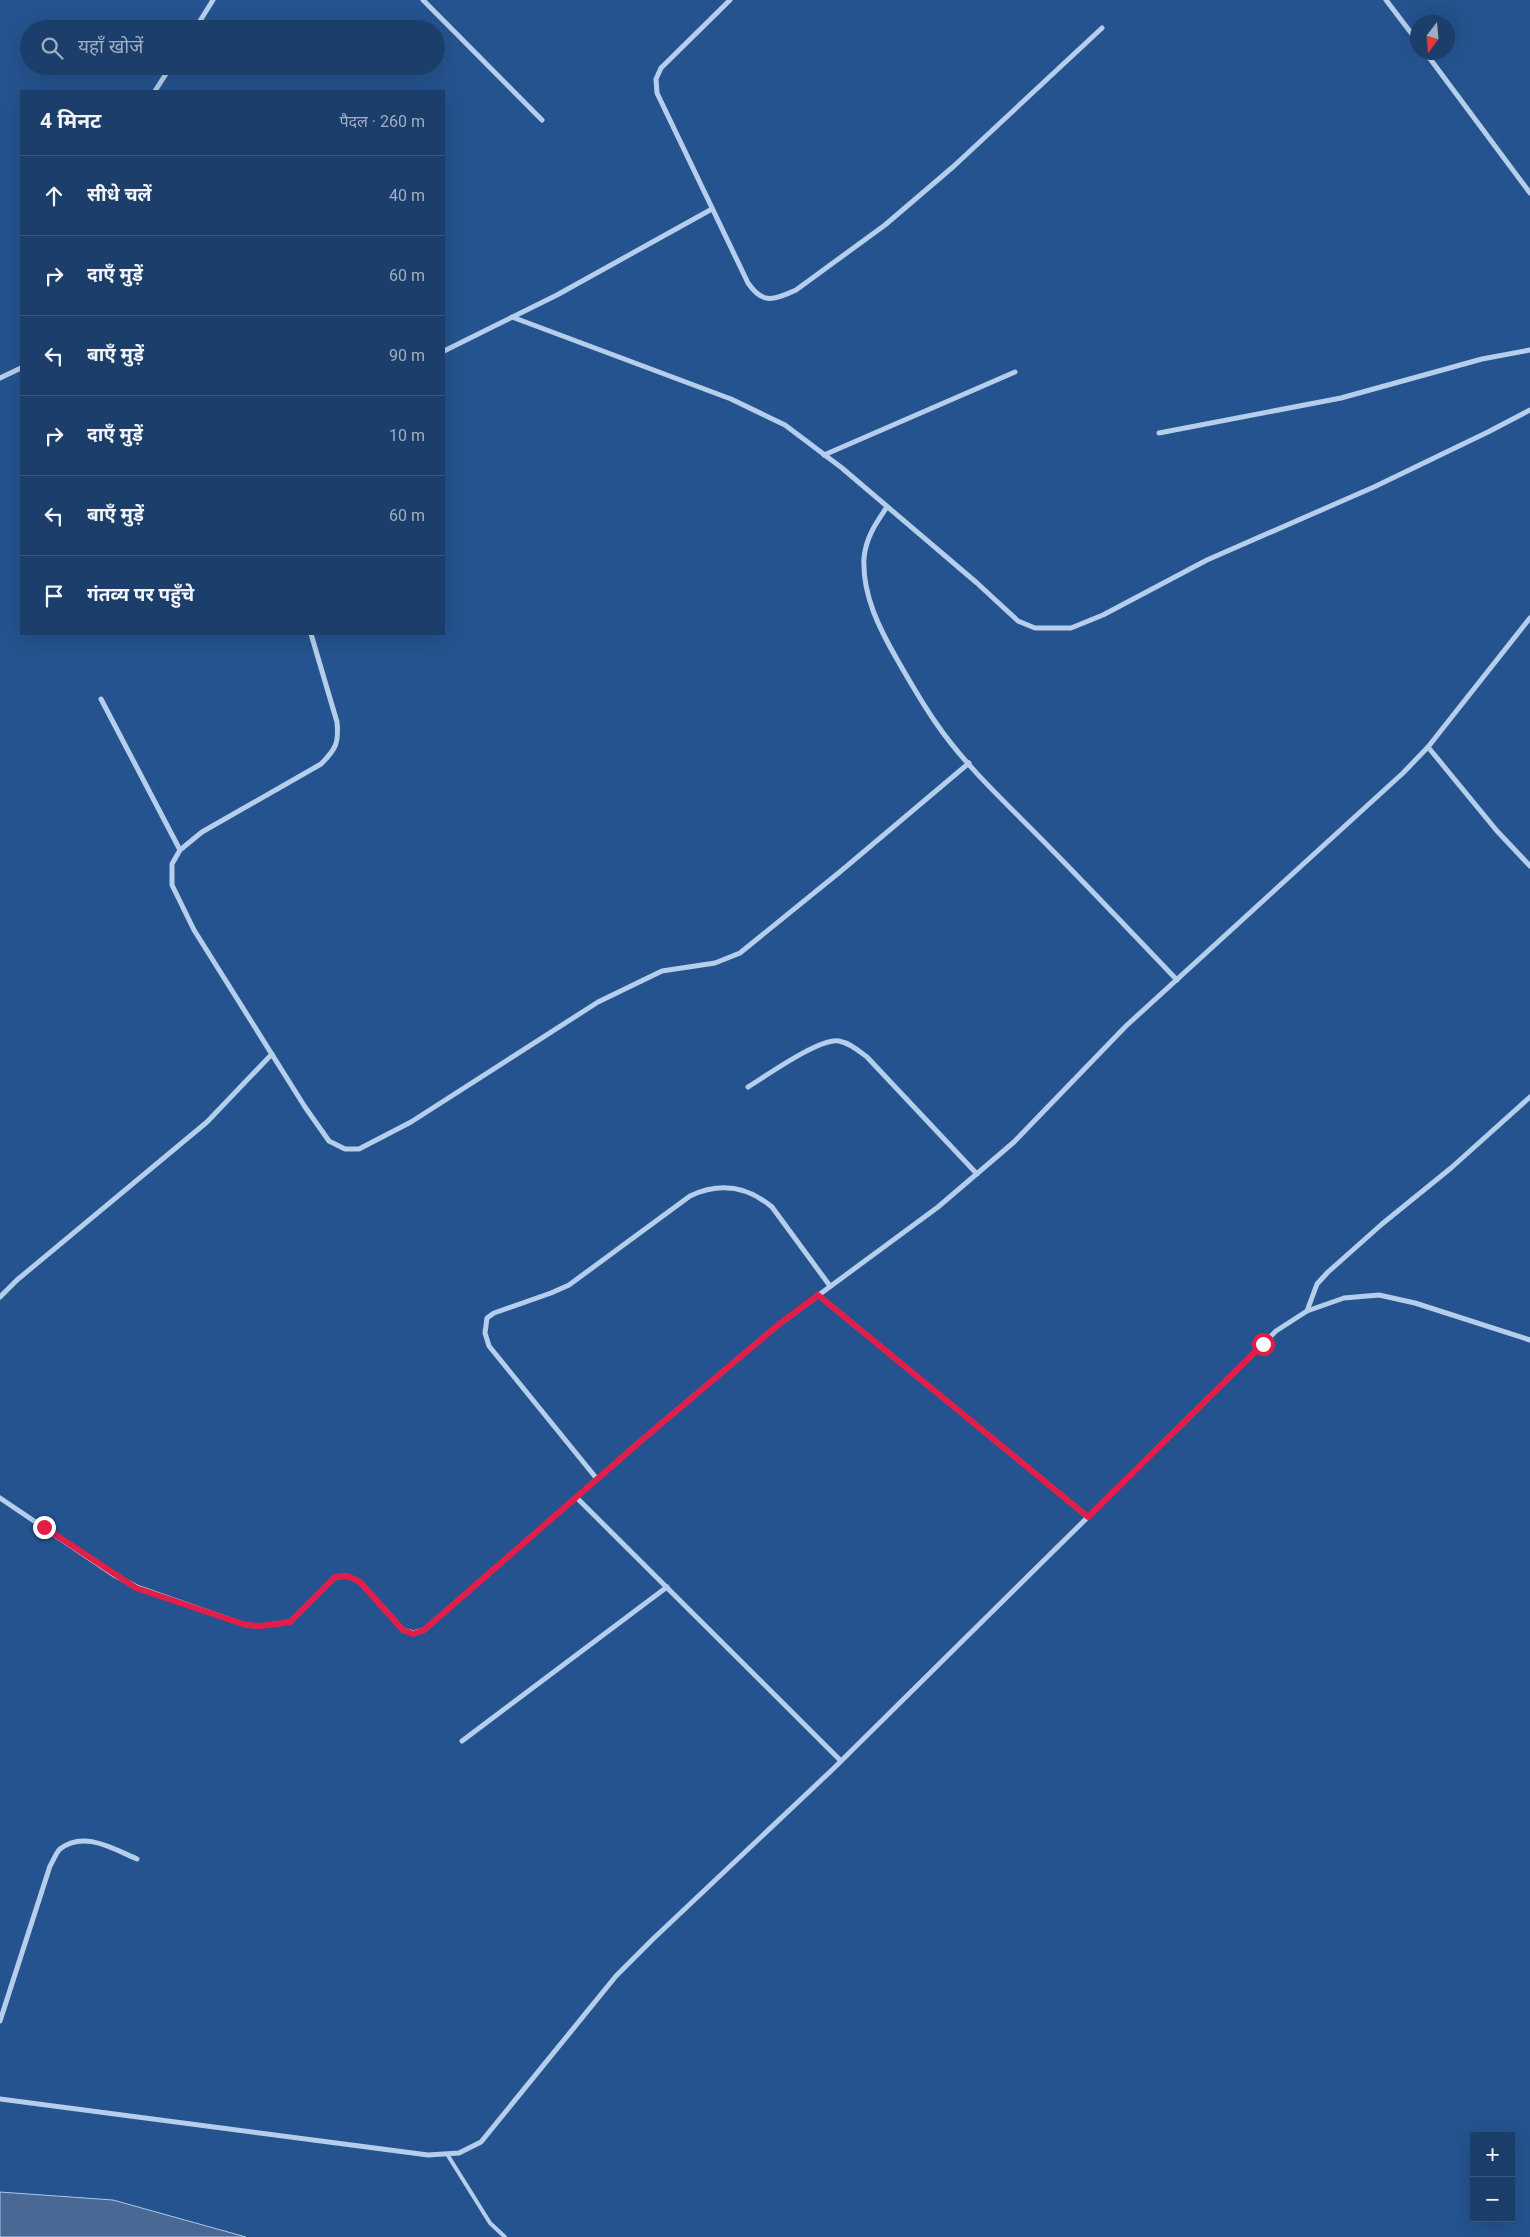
<!DOCTYPE html>
<html lang="hi">
<head>
<meta charset="utf-8">
<style>
	:root { --surface:#1c3e6b; --page:#254571; --text:#f1f3f6; --muted:#a0aec1; --line:#3a577e }
	body { margin:0; font-family:Roboto,"Noto Sans Devanagari",sans-serif; background:var(--page); color:var(--text) }
	.controls { position:absolute; right:15px; bottom:15px; display:grid; overflow:hidden; border-radius:0px; box-shadow:0 5px 20px #0002 }
	.controls button { width:45px; height:45px; display:grid; place-items:center; padding:0; border:0; border-bottom:1px solid var(--line); background:var(--surface); color:var(--text); font:25px sans-serif }
	.compass { position:absolute; left:1410px; top:15px; width:45px; height:45px; border-radius:50%; background:var(--surface); box-shadow:0 5px 20px #0002; rotate:196deg }
	.stop { position:absolute; width:15px; height:15px; margin:-11px; border:4px solid #e11d48; border-radius:50%; background:#fff }
	.stop.end { background:#e11d48; border-color:#fff; box-shadow:0 1px 5px #0008 }
	.list { margin:0; padding:0; list-style:none }
	h2 { display:flex; justify-content:space-between; align-items:center; height:65px; margin:0; padding:0 20px; font-size:21px }
	h2 small { font-size:16px; font-weight:400; color:var(--muted) }
	.list li { display:grid; grid-template-columns:32px 1fr auto; gap:15px; align-items:center; box-sizing:border-box; height:80px; padding:0 20px; border-top:1px solid var(--line) }
	.list b { display:block; font-size:19px; white-space:nowrap }
	.list em { font-size:16px; font-style:normal; color:var(--muted) }
	.icon { flex:none; width:28px; height:28px; fill:none; stroke:currentColor; stroke-width:2; stroke-linecap:round; stroke-linejoin:round }
	.map { position:relative; flex:none; width:1530px; height:2237px; overflow:hidden }
	.search { position:absolute; background:var(--surface); box-shadow:0 5px 20px #0002; left:20px; top:20px; width:425px; height:55px; display:flex; align-items:center; gap:12px; box-sizing:border-box; padding:0 18px; border-radius:28px; color:var(--muted); font-size:19px }
	.panel { position:absolute; background:var(--surface); box-shadow:0 5px 20px #0002; left:20px; top:90px; width:425px; height:545px; border-radius:0px }
	.map>svg:first-child { display:block }
</style>
</head>
<body>
<div class="map">
<svg width="1530" height="2237" viewBox="0 0 1530 2237">
	<rect width="100%" height="100%" fill="#25538f"/>
	<polygon fill="#496994" stroke="#a9c8ec" points="0,2192 113,2200 246,2237 0,2237"/>
	<g fill="none" stroke-linecap="round" stroke-linejoin="round">
		<polyline stroke="#b5ceeb" stroke-width="4" points="447,2154 490,2223 505,2237"/>
		<g stroke="#b5ceeb" stroke-width="5">
			<polyline points="423,0 542,120"/>
			<path d="M730 0 661 68 656 79 657 93 748 283C763 305 774 300 796 290L885 225 954 166 1102 28"/>
			<polyline points="1386,0 1418,42"/>
			<polyline points="195,29 213,0"/>
			<polyline points="1425,52 1530,193"/>
			<polyline points="155,91 171,66"/>
			<polyline points="512,317 731,399 785,425 842,468 977,583 1018,621 1035,628 1071,628 1103,615 1207,560 1374,487 1488,432 1530,410"/>
			<polyline points="444,351 557,295 712,209"/>
			<polyline points="0,378 21,368"/>
			<polyline points="1159,433 1341,398 1482,359 1530,350"/>
			<polyline points="824,455 1015,372"/>
			<path d="M887 507C876 523 866 537 864 558 862 595 880 630 898 661 910 682 922 703 936 723 968 770 1016 812 1056 854 1097 896 1137 938 1177 980"/>
			<path d="M311 634 337 722C339 743 336 749 321 764L202 832 180 850 172 864V885L194 930 305 1107 329 1141 345 1149H359L411 1122 598 1002 662 971 715 963 740 953 841 871 969 763"/>
			<polyline points="101,699 180,850"/>
			<polyline points="1428,747 1497,831 1530,866"/>
			<path d="M748 1087C766 1076 819 1038 839 1041 850 1043 859 1051 867 1057L977 1174"/>
			<polyline points="818,1295 1088,1517"/>
			<polyline points="0,1297 17,1280 207,1122 272,1054"/>
			<polyline points="1307,1311 1317,1284 1328,1272 1382,1224 1451,1168 1530,1097"/>
			<path d="M597 1479 489 1346 485 1333 487 1318 494 1313 551 1293 569 1285 690 1196C720 1182 747 1186 772 1207L830 1286"/>
			<polyline points="576,1497 841,1761"/>
			<polyline points="0,1498 114,1575 137,1587 246,1625 261,1626 290,1622 335,1577 348,1576 360,1582 403,1630 413,1633 424,1630 643,1439 778,1325 938,1207 1014,1142 1126,1026 1403,773 1428,747 1530,618"/>
			<polyline points="462,1741 667,1587"/>
			<path d="M0 2021 50 1866C53 1861 56 1853 60 1849 83 1830 114 1849 137 1859"/>
			<polyline points="0,2099 428,2155 459,2153 481,2142 616,1976 653,1939 833,1769 1276,1331 1307,1311 1344,1298 1379,1295 1415,1303 1530,1340"/>
		</g>
	</g>
	<g fill="none" stroke-linecap="round" stroke-linejoin="round">
		<polyline stroke="#e11d48" stroke-width="6" points="44,1527 136,1588 246,1625 261,1626 290,1622 335,1577 348,1576 360,1582 403,1630 413,1634 424,1630 643,1439 778,1325 818,1295 1088,1517 1263,1344"/>
	</g>
</svg>
<div class="controls">
<button>+</button>
<button>−</button>
</div>
<svg class="compass" viewBox="-18 -18 36 36"><path d="M0-13l5 13h-10z" fill="#e53935"/><path d="M0 13l5-13h-10z" fill="#a0aec1"/></svg>
<div class="stop" style="left:1263px;top:1344px"></div>
<div class="stop end" style="left:44px;top:1527px"></div>
<div class="search"><svg class="icon" aria-label="search" viewBox="0 0 24 24"><circle cx="10" cy="10" r="6"/><path d="M15 15l6 6"/></svg>यहाँ खोजें</div>
<section class="panel">
<h2>4 मिनट<small>पैदल · 260 m</small></h2>
<ul class="list">
<li><svg class="icon" aria-label="ahead" viewBox="0 0 24 24"><path d="M12 20V5M6 11l6-6 6 6"/></svg><div><b>सीधे चलें</b></div><em>40 m</em></li>
<li><svg class="icon" aria-label="right" viewBox="0 0 24 24"><path d="M7 20v-9h11M14 6l5 5-5 5"/></svg><div><b>दाएँ मुड़ें</b></div><em>60 m</em></li>
<li><svg class="icon" aria-label="left" viewBox="0 0 24 24"><path d="M17 20v-9H6M10 6l-5 5 5 5"/></svg><div><b>बाएँ मुड़ें</b></div><em>90 m</em></li>
<li><svg class="icon" aria-label="right" viewBox="0 0 24 24"><path d="M7 20v-9h11M14 6l5 5-5 5"/></svg><div><b>दाएँ मुड़ें</b></div><em>10 m</em></li>
<li><svg class="icon" aria-label="left" viewBox="0 0 24 24"><path d="M17 20v-9H6M10 6l-5 5 5 5"/></svg><div><b>बाएँ मुड़ें</b></div><em>60 m</em></li>
<li><svg class="icon" aria-label="arrive" viewBox="0 0 24 24"><path d="M6 21V4h12l-3 4 3 4H6"/></svg><div><b>गंतव्य पर पहुँचे</b></div></li>
</ul>
</section>
</div>
</body>
</html>
